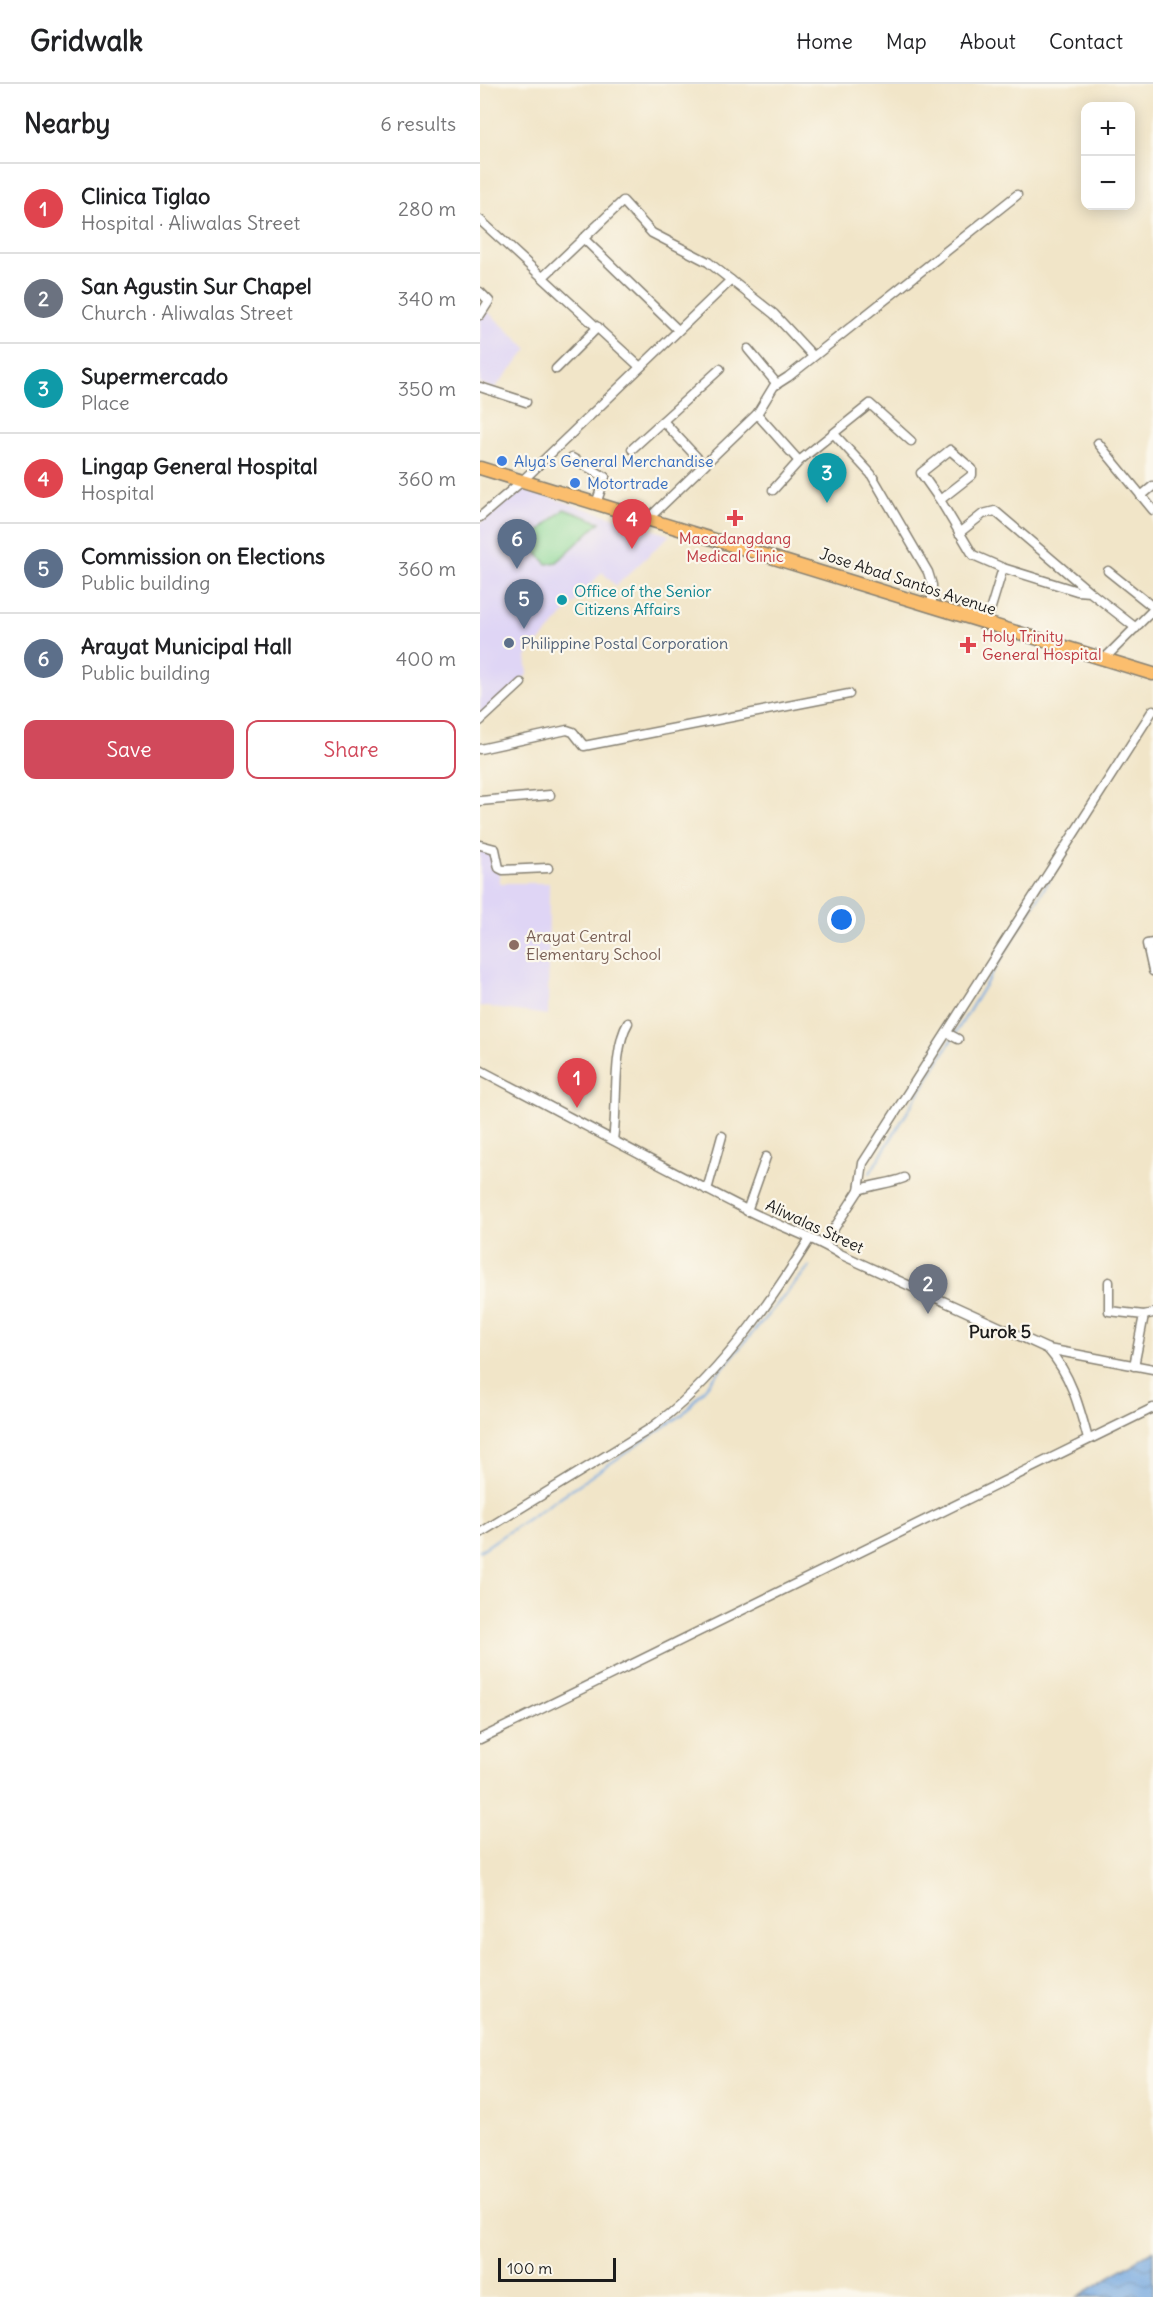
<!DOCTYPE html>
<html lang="en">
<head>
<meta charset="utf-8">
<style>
	:root { --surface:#fff; --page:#f6f6f6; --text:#202124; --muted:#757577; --line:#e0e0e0; --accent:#d1495b }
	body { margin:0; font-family:Delius,sans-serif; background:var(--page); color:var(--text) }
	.controls { position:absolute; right:18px; top:18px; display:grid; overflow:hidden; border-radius:12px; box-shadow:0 3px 15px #0003 }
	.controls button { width:54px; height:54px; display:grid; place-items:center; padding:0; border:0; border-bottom:2px solid var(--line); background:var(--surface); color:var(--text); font:30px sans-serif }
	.scale { position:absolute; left:18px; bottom:15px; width:118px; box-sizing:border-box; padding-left:6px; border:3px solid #1c1c1c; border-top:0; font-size:16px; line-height:21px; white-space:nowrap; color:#1c1c1c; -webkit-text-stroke:4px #fbf7ec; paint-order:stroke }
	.you { position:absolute; left:362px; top:836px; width:21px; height:21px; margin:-15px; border:4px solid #fff; border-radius:50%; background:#1a73e8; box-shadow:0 0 0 9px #1a73e833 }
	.badge { display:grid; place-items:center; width:39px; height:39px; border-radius:50%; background:var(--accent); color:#fff; font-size:20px; font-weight:700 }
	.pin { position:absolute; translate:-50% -50px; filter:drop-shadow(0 2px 3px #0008) }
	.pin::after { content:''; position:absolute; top:32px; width:21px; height:18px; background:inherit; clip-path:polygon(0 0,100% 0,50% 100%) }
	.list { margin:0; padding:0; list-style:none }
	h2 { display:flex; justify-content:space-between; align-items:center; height:78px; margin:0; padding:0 24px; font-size:26px }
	h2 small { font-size:20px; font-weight:400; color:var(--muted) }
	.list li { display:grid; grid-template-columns:39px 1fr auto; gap:18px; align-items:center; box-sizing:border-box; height:90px; padding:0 24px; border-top:2px solid var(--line) }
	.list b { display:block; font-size:22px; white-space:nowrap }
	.list p { margin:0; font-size:20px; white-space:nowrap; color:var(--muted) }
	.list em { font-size:20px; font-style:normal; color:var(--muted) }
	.actions { display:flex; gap:12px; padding:18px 24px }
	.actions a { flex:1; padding:14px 0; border:2px solid var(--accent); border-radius:12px; text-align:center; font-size:21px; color:var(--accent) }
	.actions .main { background:var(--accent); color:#fff }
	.map { position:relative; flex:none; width:673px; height:2213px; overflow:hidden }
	header { display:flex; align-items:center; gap:36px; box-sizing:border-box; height:84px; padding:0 30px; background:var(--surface); border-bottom:2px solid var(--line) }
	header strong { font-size:28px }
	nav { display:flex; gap:33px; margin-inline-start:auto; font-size:21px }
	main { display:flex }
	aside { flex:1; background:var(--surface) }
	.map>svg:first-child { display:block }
</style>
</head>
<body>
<header>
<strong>Gridwalk</strong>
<nav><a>Home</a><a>Map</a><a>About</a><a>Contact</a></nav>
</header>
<main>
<aside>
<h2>Nearby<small>6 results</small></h2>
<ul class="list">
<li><span class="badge" style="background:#e0444e">1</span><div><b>Clinica Tiglao</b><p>Hospital · Aliwalas Street</p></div><em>280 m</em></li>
<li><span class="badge" style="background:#6b7280">2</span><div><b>San Agustin Sur Chapel</b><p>Church · Aliwalas Street</p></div><em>340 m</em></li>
<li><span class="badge" style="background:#0f9aa8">3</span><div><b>Supermercado</b><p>Place</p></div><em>350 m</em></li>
<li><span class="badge" style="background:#e0444e">4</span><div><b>Lingap General Hospital</b><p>Hospital</p></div><em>360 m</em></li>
<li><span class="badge" style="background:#5c6f8a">5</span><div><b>Commission on Elections</b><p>Public building</p></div><em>360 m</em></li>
<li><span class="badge" style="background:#5c6f8a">6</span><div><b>Arayat Municipal Hall</b><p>Public building</p></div><em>400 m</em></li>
</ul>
<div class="actions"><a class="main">Save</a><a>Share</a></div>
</aside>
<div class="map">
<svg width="673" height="2213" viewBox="0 0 673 2213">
	<defs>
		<pattern id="water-waves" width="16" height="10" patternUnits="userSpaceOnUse" patternTransform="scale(1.5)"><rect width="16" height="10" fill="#73a7e0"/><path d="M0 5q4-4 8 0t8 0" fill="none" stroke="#5e87b5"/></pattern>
	</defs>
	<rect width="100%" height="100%" fill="#fbf7ec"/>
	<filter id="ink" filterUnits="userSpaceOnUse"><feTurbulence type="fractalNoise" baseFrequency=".0167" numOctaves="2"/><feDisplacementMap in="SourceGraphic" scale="12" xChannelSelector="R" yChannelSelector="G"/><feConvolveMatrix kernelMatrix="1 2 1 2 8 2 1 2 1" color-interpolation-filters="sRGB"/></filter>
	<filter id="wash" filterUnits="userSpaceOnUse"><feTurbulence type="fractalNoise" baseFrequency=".008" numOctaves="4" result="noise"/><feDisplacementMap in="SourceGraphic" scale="24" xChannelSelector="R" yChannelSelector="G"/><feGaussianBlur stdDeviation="1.35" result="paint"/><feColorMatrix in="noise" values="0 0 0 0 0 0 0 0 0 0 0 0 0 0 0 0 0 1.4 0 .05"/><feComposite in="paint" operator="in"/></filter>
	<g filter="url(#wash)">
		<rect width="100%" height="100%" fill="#f1e5c8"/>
		<g fill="#dfd5f5">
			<polygon points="7,227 48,265 14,305 0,299 0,235"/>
			<polygon points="37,403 190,451 136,502 122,488 46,573 48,590 0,635 0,439"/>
			<polygon points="0,765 16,767 20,799 69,799 68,931 0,922"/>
		</g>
		<path fill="#88d694" stroke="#527958" stroke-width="1.5" d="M84 425 120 438 77 478 67 480C63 475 55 469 54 464 49 451 76 433 84 425Z"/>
		<polygon fill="url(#water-waves)" stroke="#48627e" stroke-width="1.5" points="673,2166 673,2213 597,2213"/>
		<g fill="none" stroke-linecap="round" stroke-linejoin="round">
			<g stroke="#73a7e0" stroke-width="2">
				<polyline points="390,1089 579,780"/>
				<polyline points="0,1467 202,1331 329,1183"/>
			</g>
		</g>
	</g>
	<g filter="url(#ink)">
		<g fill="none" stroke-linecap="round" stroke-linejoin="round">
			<defs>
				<g id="minor">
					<polyline points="0,136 159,282"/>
					<polyline points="103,154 198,246"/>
					<polyline points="63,193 143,117 172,149 228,178 294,230 333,272"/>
					<polyline points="0,208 9,217 0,231"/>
					<polyline points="268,265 297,300"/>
					<polyline points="76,285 118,243"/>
					<polyline points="0,303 46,318"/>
					<polyline points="277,330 319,377 390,320 431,357"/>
					<polyline points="183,337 223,380"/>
					<polyline points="354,350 391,390 448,488 452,501 452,522"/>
					<polyline points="618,359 673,426"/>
					<polyline points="152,365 240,285"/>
					<polyline points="92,374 125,393 116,420"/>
					<polyline points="293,406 319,377"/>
					<polyline points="661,412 673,402"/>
					<polyline points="460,416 441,389 470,366 492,385 492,391 460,416 493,471 523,484 506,540"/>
					<polyline points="0,433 41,398 251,196"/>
					<polyline points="168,435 277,330 294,302 308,293 537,111"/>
					<polyline points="479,449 503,430 515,427 610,508"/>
					<polyline points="523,484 597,507 610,508 656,544"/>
					<polyline points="628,487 673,523"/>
					<polyline points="625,574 673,526"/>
					<polyline points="0,637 41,599"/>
					<polyline points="0,665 87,646 93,648 104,662 369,610"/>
					<polyline points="0,717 70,711"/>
					<polyline points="0,761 15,765 19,784 23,786 68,784"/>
					<polyline points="673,859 667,860 673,887"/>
					<polyline points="467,949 478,955"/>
					<path d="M0 986C88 1032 176 1080 265 1125 295 1141 332 1152 360 1170L568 1265 673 1285"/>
					<path d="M133 1056C138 1025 132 965 148 939"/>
					<polyline points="227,1106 242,1052"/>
					<path d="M379 1106C394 1100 409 1100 424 1094"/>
					<polyline points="267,1127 286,1073"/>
					<polyline points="344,1160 379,1106 383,1079 673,626"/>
					<polyline points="629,1198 629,1227 664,1231 654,1282"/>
					<polyline points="664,1231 673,1229"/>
					<path d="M568 1265C591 1291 599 1322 608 1355"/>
					<path d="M0 1449 168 1346C234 1299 287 1224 329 1156"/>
					<polyline points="0,1655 673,1324"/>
				</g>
				<polyline id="highway" points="0,384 673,590"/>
			</defs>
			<use href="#minor" stroke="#868072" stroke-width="11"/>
			<use href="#highway" stroke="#868072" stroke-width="15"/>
			<use href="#minor" stroke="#fff" stroke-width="8"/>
			<use href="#highway" stroke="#fbbe6e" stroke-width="12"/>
		</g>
	</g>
	<g fill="#3f7fe0" stroke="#fbf7ec" stroke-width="2">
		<circle cx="22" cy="377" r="6"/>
		<circle cx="95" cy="399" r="6"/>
	</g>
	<g fill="#e0444e" stroke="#fbf7ec" stroke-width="2">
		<path d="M252 425h6v6h6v6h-6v6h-6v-6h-6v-6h6z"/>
		<path d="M485 552h6v6h6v6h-6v6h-6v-6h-6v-6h6z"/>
	</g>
	<circle fill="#0f9aa8" stroke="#fbf7ec" stroke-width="2" cx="82" cy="516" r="6"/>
	<circle fill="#5c6f8a" stroke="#fbf7ec" stroke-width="2" cx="29" cy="559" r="6"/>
	<circle fill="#8d6e63" stroke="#fbf7ec" stroke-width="2" cx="34" cy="861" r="6"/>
	<g text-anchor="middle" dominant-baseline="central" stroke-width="4.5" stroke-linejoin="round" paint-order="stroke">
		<g font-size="16" fill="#366cbe" stroke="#fbf7ec" text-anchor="start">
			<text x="34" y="377">Alya's General Merchandise</text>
			<text x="107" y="399">Motortrade</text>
		</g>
		<g font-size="16" fill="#be3a42" stroke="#fbf7ec">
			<text x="255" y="454">Macadangdang<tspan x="255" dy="18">Medical Clinic</tspan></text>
			<text x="502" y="552" text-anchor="start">Holy Trinity<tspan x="502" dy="18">General Hospital</tspan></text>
		</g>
		<g font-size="16" fill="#1c1c1c" stroke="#fbf7ec">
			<text transform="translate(428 497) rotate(18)">Jose Abad Santos Avenue</text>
			<text transform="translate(335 1142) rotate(25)">Aliwalas Street</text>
		</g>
		<g font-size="16" fill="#0d838f" stroke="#fbf7ec" text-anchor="start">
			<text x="94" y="507">Office of the Senior<tspan x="94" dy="18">Citizens Affairs</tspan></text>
		</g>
		<g font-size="16" fill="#4e5e75" stroke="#fbf7ec" text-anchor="start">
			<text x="41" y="559">Philippine Postal Corporation</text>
		</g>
		<g font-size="16" fill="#785e54" stroke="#fbf7ec" text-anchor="start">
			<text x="46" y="852">Arayat Central<tspan x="46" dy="18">Elementary School</tspan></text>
		</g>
		<g font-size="18" font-weight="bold" fill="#1c1c1c" stroke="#fbf7ec">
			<text x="520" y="1247">Purok 5</text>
		</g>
	</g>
</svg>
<div class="controls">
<button>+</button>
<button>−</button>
</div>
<div class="scale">100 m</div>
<div class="you"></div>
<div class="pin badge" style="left:97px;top:1024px;background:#e0444e">1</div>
<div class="pin badge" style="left:448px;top:1230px;background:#6b7280">2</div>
<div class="pin badge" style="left:347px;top:419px;background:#0f9aa8">3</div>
<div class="pin badge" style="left:152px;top:465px;background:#e0444e">4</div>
<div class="pin badge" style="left:44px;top:545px;background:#5c6f8a">5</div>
<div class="pin badge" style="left:37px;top:485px;background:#5c6f8a">6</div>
</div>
</main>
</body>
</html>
